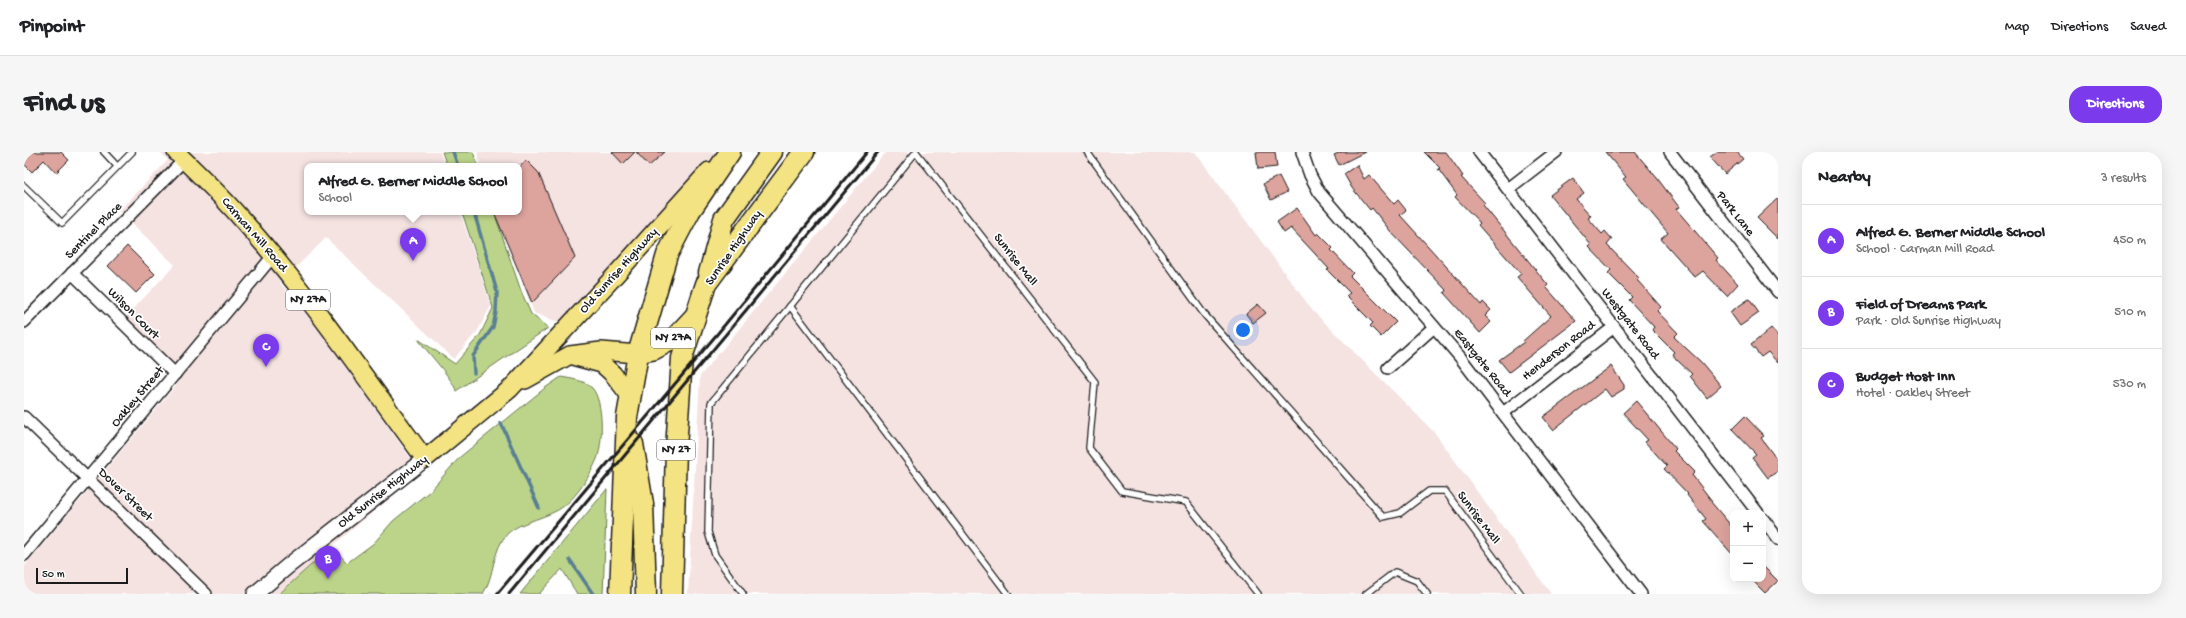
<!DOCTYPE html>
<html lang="en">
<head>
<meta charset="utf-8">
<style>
	:root { --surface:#fff; --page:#f6f6f6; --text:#202124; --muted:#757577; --line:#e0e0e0; --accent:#7c3aed }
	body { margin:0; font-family:"Gochi Hand",sans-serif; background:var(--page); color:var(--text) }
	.controls { position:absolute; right:12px; bottom:12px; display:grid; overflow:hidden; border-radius:8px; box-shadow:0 4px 16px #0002 }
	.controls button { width:36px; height:36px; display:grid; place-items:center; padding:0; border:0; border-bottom:1px solid var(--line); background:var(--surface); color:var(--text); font:20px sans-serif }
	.scale { position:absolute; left:12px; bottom:10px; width:92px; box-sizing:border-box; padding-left:4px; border:2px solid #1c1c1c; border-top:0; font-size:11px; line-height:14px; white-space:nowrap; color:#1c1c1c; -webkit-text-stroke:3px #fff; paint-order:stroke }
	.you { position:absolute; left:1219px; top:178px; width:14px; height:14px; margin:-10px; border:3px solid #fff; border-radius:50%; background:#1a73e8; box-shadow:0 0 0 6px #1a73e833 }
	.badge { display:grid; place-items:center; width:26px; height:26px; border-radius:50%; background:var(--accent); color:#fff; font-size:13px; font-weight:700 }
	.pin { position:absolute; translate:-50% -33px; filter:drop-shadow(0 1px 2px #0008) }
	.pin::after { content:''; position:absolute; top:21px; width:14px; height:12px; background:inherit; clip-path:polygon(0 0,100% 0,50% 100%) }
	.popup { position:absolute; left:280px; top:11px; width:218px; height:52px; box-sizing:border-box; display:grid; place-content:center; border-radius:8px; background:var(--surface); filter:drop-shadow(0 1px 3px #0005); font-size:13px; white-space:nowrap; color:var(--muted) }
	.popup b { font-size:15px; color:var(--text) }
	.popup::after { content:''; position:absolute; left:50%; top:100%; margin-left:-8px; border:8px solid transparent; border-top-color:var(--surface) }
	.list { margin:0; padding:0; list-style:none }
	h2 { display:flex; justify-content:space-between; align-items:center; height:52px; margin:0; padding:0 16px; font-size:17px }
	h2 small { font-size:13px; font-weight:400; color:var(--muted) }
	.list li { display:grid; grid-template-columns:26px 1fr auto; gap:12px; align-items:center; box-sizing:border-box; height:72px; padding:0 16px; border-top:1px solid var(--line) }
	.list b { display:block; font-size:15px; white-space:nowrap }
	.list p { margin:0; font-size:13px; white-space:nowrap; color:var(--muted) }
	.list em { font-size:13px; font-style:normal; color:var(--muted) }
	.map { position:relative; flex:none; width:1754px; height:442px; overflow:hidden; border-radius:16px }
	header { display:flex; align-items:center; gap:24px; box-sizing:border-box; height:56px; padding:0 20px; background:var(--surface); border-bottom:1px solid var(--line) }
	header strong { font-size:19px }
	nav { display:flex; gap:22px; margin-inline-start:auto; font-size:14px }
	.intro { display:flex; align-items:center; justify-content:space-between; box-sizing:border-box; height:96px; padding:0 24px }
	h1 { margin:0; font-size:28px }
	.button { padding:10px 18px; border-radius:16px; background:var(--accent); color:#fff; font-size:14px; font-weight:700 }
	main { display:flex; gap:24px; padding:0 24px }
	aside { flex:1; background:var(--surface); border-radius:16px; box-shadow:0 4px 16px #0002 }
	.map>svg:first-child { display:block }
</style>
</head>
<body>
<header>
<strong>Pinpoint</strong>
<nav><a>Map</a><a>Directions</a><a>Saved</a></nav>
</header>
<div class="intro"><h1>Find us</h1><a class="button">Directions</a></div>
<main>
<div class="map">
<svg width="1754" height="442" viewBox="0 0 1754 442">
	<rect width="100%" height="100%" fill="#fff"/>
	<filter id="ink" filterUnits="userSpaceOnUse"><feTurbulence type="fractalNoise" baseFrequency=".025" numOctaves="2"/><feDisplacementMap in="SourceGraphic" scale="8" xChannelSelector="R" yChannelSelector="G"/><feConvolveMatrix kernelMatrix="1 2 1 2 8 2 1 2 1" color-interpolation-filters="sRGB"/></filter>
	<g filter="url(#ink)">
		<g fill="#f5e3e2">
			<polygon points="136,0 416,0 420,14 283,14 283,60 436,60 467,154 454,178 430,207 302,86 256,131 291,171 397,321 308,394 255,442 0,442 0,415 155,230 95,172 151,113 95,59 144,8"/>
			<polygon points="453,0 697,0 537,171 510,161 473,60 495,60 495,14 457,14"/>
			<polygon points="862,0 1171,0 1289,159 1411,281 1527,442 664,442 676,224"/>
		</g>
		<g fill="#bcd48a" stroke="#6c7853">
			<polygon points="418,0 449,0 454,14 423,14"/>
			<path d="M438 60H470L497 139 507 162 524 176 432 239C430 228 402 199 394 187L431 212 456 183 469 156Z"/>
			<path d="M537 225C547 227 561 228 568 236 580 249 579 292 573 307 566 324 553 344 540 354 527 365 495 370 484 381 468 397 471 423 459 442H255L308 394 323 411 350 391 369 369 406 339 436 305 521 236Z"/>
			<polygon points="583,337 579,442 553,442 538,417 515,442 496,442"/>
		</g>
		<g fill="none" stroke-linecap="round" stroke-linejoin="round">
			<g stroke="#597f93" stroke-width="3.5">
				<polyline points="429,0 434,14"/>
				<polyline points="450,60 473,140 472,160 469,175 449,204 450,221"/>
				<polyline points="477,271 515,356"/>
				<polyline points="546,408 569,442"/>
			</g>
		</g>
		<g fill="#dda39d" stroke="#1c1c1c">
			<polygon points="0,0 37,0 45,8 32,21 20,8 8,20 0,12"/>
			<polygon points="588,0 611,0 599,12"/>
			<polygon points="612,0 641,0 625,14"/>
			<polygon points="1232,0 1251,0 1253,15 1234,17"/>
			<polygon points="1317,0 1341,0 1315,13 1310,3"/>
			<polygon points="1400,0 1422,0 1439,24 1437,25 1461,51 1459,53 1524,133 1522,135 1552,169 1485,220 1475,208 1500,190 1499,189 1527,164 1493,125 1497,122 1454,73 1456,71 1431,45 1433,43 1414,17 1416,16"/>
			<polygon points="1581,0 1611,0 1633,26 1655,55 1652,57 1694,106 1692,108 1714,132 1703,144 1679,119 1671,125 1637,87 1644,81 1599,27 1602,25"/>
			<polygon points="1693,0 1713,0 1719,7 1701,22 1686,5"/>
			<polygon points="502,8 514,20 551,106 508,151 470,60 495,60 495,16"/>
			<polygon points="1333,13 1340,27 1345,23 1370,52 1374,48 1382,58 1376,63 1457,153 1459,150 1467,158 1461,164 1467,170 1456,181 1420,141 1422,138 1367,80 1348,56 1346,58 1328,36 1320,22"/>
			<polygon points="1255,24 1263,40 1247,48 1239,32"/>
			<polygon points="1549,26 1560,41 1552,47 1567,64 1564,66 1578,82 1581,79 1588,87 1583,93 1615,126 1613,128 1637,155 1633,159 1654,181 1650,185 1677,210 1697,234 1683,246 1666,224 1668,222 1653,208 1648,202 1650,200 1628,178 1630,175 1605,148 1608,145 1584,121 1587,118 1565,95 1567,93 1526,43"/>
			<polygon points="1754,46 1754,87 1733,66"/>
			<polygon points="1273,56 1292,83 1294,81 1309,96 1307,98 1329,121 1326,124 1372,170 1357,185 1346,174 1349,171 1322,144 1326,141 1303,118 1305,117 1267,76 1260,81 1253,70"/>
			<polygon points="103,94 131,122 112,141 84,114"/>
			<polygon points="1725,147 1735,161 1716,174 1706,160"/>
			<polygon points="1234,152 1242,161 1229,171 1222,162"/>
			<polygon points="1747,176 1754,184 1754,211 1744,200 1737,205 1727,193"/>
			<polygon points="1587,214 1600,233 1600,237 1587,245 1581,237 1529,278 1519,265"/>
			<polygon points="1612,249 1652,297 1650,299 1671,320 1668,323 1688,349 1687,350 1709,376 1709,403 1679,369 1682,367 1663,343 1664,342 1640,317 1643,314 1621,290 1624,288 1599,261"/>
			<polygon points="1721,264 1740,284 1737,286 1754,309 1754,319 1744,326 1728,305 1732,302 1708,277"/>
			<polygon points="1739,414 1754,429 1741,441 1727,427 1739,427"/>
		</g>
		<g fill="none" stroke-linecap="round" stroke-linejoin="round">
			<defs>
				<g id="lane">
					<polyline points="80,0 93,14"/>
					<polyline points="892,0 1071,230 1065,296 1098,339 1162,350 1234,442"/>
					<polyline points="1063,0 1180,162 1359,365 1376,361 1405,339 1421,339 1497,442"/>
					<polyline points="0,34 38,71 108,0"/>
					<polyline points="766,154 984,442"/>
					<polyline points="719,442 691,403 684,380 687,251 892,0"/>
					<polyline points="1342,442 1371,420 1393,429 1403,442"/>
				</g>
				<g id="street">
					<polyline points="1278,0 1286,23 1295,40 1436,205 1617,442"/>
					<polyline points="1455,0 1734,361"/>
					<polyline points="1646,0 1754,140"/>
					<polyline points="1484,37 1532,0"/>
					<polyline points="48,121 151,222"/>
					<polyline points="0,170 160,8"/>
					<polyline points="1364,216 1410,175"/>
					<polyline points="1479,261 1590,175"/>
					<polyline points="0,265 182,442"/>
					<polyline points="1739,367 1754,387"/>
					<polyline points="0,403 249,104"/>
				</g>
				<polyline id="secondary" points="231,442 264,414 401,307"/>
				<g id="primary">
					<path d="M152 0C173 21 195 41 214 63 283 139 340 225 401 307L486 237 586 129 685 19"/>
					<polyline points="552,205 578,212 589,222 606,244"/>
					<polyline points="501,228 546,203 577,199 614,202 630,199 643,192 671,162"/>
				</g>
				<g id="highway">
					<polyline points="685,121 700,67 748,0"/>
					<polyline points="609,292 619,352 622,442"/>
					<polyline points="596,442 603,265 614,202 643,103 666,59 706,0"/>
					<polyline points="648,442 652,297 658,206 682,132 780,0"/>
				</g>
			</defs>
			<use href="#lane" stroke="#1c1c1c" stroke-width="8"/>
			<use href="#street" stroke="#1c1c1c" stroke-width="14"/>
			<use href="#secondary" stroke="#1c1c1c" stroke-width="18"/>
			<use href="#primary" stroke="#1c1c1c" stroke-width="20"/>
			<use href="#highway" stroke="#1c1c1c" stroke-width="23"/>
			<use href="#lane" stroke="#fff" stroke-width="5.5"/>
			<use href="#street" stroke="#fff" stroke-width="11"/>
			<use href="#secondary" stroke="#fff" stroke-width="15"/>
			<use href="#primary" stroke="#f4e382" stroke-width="17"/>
			<use href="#highway" stroke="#f4e382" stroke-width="20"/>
			<g stroke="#1c1c1c" stroke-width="3">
				<polyline points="473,442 694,181 843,0"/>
				<polyline points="485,442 854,0"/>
			</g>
		</g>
	</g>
	<g text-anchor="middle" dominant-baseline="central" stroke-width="3.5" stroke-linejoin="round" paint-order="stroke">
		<g fill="#fff" stroke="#606060" stroke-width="1">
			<rect x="262" y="138" width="44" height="20" rx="3"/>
			<rect x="627" y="176" width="44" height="20" rx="3"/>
			<rect x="633" y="288" width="38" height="20" rx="3"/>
		</g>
		<g font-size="12" font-weight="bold" fill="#1c1c1c">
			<text x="284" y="148">NY 27A</text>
			<text x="649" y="186">NY 27A</text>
			<text x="652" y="298">NY 27</text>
		</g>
		<g font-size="13" fill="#1c1c1c" stroke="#fff">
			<text transform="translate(1711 62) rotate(52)">Park Lane</text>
			<text transform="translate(70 79) rotate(-45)">Sentinel Place</text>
			<text transform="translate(230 83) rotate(49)">Carman Mill Road</text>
			<text transform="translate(710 96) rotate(-55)">Sunrise Highway</text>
			<text transform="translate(991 108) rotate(52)">Sunrise Mall</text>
			<text transform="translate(595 119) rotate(-48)">Old Sunrise Highway</text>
			<text transform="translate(109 162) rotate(45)">Wilson Court</text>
			<text transform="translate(1606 172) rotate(52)">Westgate Road</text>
			<text transform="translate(1535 199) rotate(-38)">Henderson Road</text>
			<text transform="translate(1458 211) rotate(51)">Eastgate Road</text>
			<text transform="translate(114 245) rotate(-50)">Oakley Street</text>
			<text transform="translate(359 340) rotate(-38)">Old Sunrise Highway</text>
			<text transform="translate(101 343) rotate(44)">Dover Street</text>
			<text transform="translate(1454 366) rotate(53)">Sunrise Mall</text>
		</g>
	</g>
</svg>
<div class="controls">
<button>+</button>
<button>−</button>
</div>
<div class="scale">50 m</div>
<div class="you"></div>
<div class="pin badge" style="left:389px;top:109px">A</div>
<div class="popup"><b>Alfred G. Berner Middle School</b>School</div>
<div class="pin badge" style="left:304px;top:427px">B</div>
<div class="pin badge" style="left:242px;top:215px">C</div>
</div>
<aside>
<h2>Nearby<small>3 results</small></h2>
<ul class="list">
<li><span class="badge">A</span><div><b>Alfred G. Berner Middle School</b><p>School · Carman Mill Road</p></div><em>450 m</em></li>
<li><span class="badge">B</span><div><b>Field of Dreams Park</b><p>Park · Old Sunrise Highway</p></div><em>510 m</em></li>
<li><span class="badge">C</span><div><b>Budget Host Inn</b><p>Hotel · Oakley Street</p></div><em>530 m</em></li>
</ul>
</aside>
</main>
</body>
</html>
